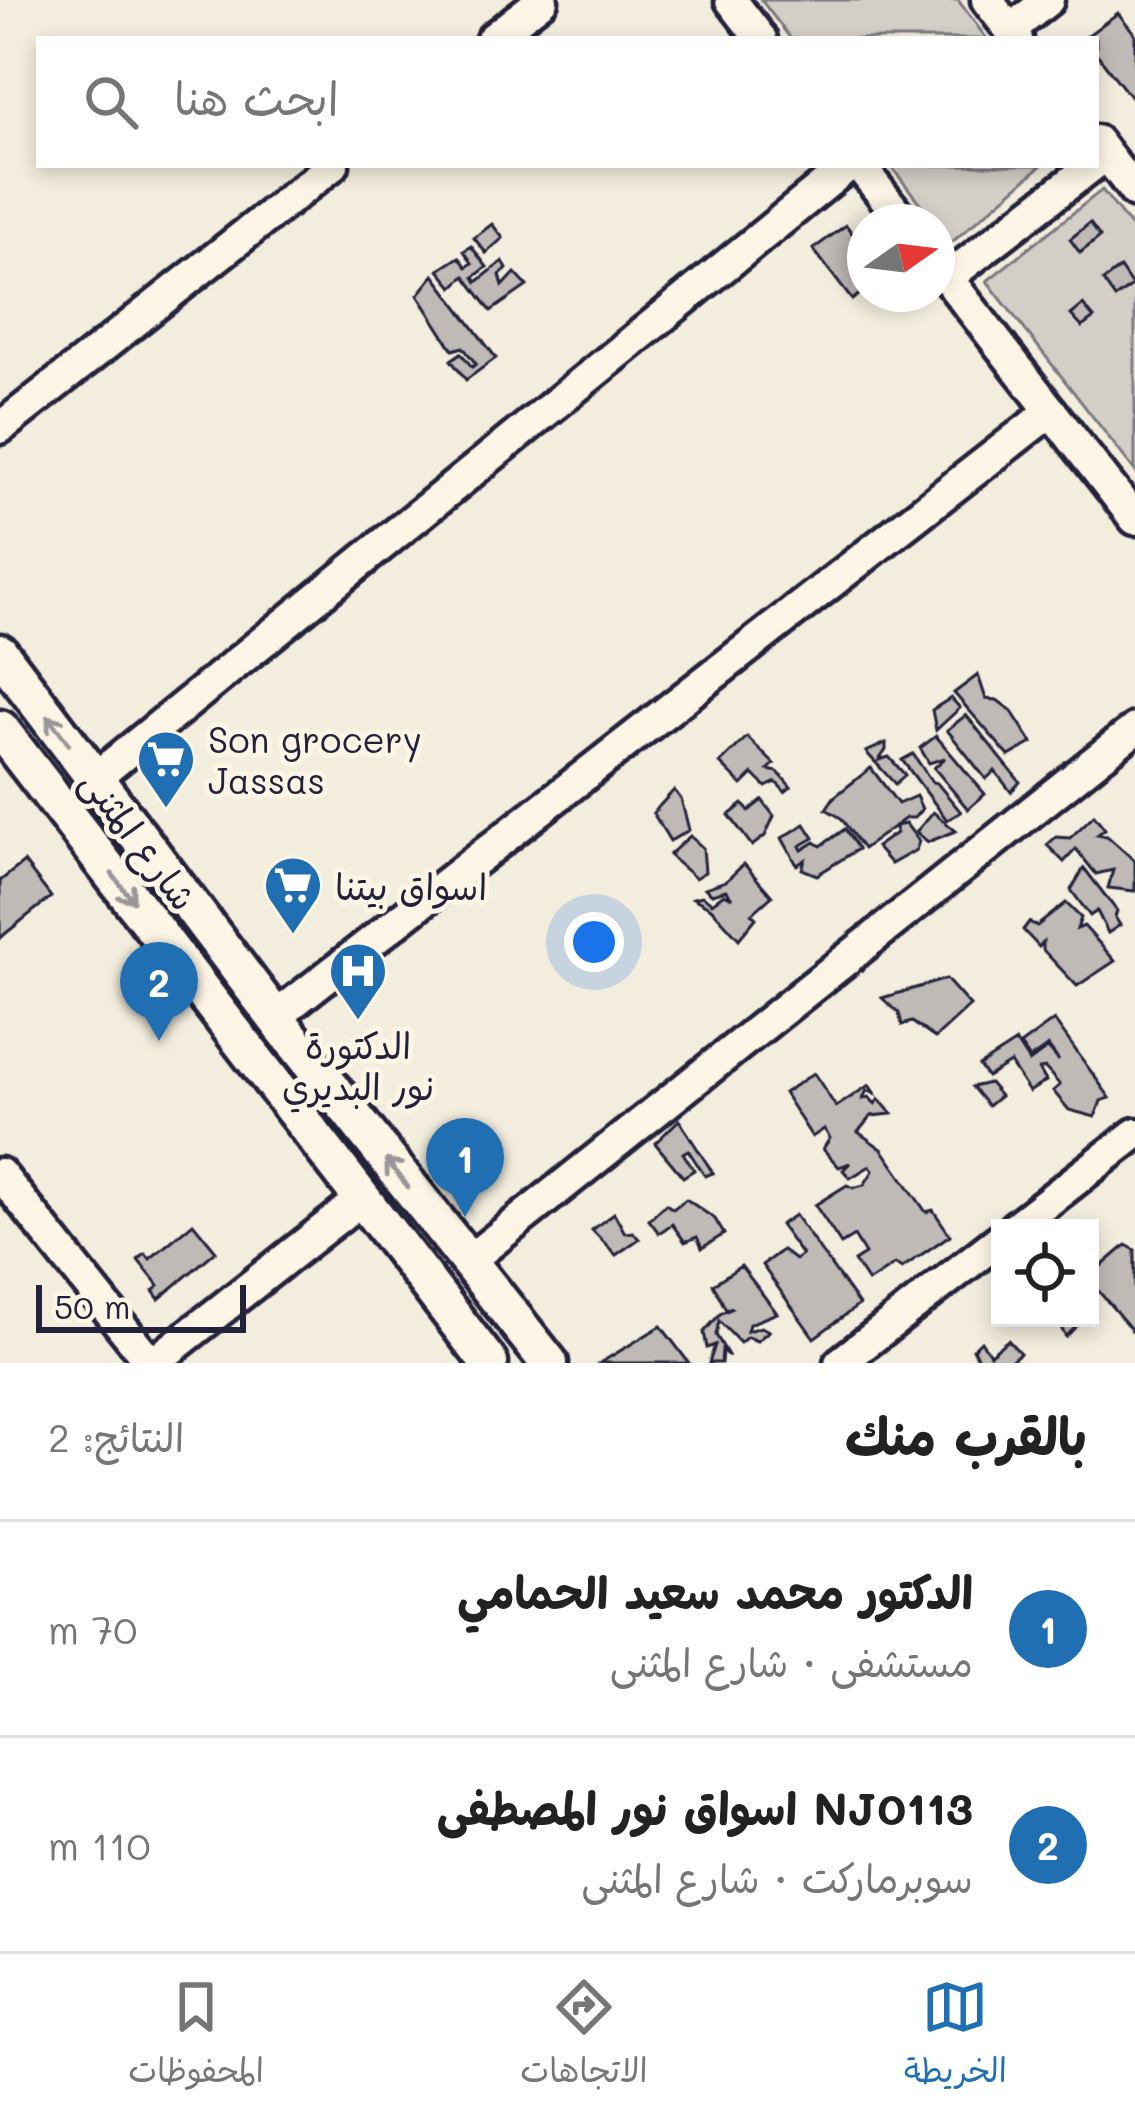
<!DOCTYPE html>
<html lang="ar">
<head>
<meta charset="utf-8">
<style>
	:root { --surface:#fff; --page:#f6f6f6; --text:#222; --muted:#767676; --line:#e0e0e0; --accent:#1f6fb2 }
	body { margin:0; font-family:Mali,"Playpen Sans Arabic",sans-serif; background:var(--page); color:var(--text); direction:rtl }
	.controls { position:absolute; right:36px; bottom:36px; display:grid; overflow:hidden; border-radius:0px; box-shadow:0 6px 18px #0003 }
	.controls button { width:108px; height:108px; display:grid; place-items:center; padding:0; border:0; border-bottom:3px solid var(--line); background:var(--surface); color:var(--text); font:60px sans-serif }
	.compass { position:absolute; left:847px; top:204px; width:108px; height:108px; border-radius:50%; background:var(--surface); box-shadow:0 6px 18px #0003; rotate:76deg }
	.scale { position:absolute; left:36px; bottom:30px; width:210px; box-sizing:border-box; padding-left:12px; border:6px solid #22223b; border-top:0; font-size:33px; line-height:42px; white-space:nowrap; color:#22223b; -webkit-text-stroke:9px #fcf5e5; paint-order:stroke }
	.you { position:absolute; left:594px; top:942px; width:42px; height:42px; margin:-30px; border:9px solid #fff; border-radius:50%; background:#1a73e8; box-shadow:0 0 0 18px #1a73e833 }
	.badge { display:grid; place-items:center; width:78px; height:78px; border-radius:50%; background:var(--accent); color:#fff; font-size:39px; font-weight:700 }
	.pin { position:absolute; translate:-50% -99px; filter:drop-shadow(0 3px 6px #0008) }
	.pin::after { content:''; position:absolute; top:63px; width:42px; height:36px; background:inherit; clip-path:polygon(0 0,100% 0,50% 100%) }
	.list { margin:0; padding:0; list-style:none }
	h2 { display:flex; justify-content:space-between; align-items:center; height:156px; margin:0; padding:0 48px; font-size:51px }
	h2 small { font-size:39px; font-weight:400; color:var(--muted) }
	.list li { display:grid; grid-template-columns:78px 1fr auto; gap:36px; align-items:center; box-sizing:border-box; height:216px; padding:0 48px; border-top:3px solid var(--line) }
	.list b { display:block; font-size:45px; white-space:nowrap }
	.list p { margin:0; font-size:39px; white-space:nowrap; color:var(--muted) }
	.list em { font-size:39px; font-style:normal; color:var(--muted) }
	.icon { flex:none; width:66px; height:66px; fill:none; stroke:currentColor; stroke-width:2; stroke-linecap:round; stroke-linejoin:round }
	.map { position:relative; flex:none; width:1135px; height:1363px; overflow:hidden; direction:ltr }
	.search { position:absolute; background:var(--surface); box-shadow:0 6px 18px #0003; left:36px; right:36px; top:36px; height:132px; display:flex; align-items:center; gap:30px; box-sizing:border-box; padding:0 42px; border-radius:0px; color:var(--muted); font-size:45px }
	.sheet { height:588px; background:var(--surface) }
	nav { display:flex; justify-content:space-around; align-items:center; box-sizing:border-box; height:168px; border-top:3px solid var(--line); background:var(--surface); font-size:33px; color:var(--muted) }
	nav a { display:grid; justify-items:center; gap:6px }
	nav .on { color:var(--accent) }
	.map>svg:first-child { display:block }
</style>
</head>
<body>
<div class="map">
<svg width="1135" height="1363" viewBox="0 0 1135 1363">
	<rect width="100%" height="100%" fill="#f3edde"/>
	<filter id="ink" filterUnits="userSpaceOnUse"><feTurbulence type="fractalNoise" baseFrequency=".00833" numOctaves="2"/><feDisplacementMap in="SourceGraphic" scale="24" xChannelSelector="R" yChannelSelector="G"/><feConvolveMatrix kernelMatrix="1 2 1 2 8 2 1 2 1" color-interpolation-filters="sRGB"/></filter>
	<g filter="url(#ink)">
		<g fill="#d4cfc6" stroke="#7b7880" stroke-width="3">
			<polygon points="761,0 958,0 987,39 791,39"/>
			<polygon points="890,165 1042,165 951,243"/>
			<polygon points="1102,190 1135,232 1135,471 987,281"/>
		</g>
		<g fill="#bfbab6" stroke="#22223b" stroke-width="3">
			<polygon points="1118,13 1135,34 1135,103 1096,53 1096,39 1084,38"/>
			<polygon points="1090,223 1100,237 1080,253 1070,239"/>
			<polygon points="492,224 503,238 486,253 474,238"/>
			<polygon points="846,225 865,251 865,290 852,300 813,249"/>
			<polygon points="471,246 487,267 474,277 477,282 503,261 507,269 500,275 503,286 515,273 527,286 491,311 465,276 453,287 439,270 459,257 467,267 472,263 464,251"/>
			<polygon points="1120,268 1132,286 1115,298 1103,281"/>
			<polygon points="434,275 496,358 466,380 451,360 461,353 472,367 476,364 463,347 453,350 418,295"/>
			<polygon points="1083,305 1094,318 1082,327 1071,315"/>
			<polygon points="978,675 986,699 997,700 1011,710 1032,743 1009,756 954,693"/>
			<polygon points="951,698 960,708 936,730 932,710"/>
			<polygon points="966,715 1020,782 1011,792 995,771 986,779 947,730"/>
			<polygon points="936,736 985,794 968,809 934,768 945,758 929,763 920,748"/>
			<polygon points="747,737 774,764 768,770 778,772 791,787 785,792 776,782 766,787 753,774 742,785 720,763"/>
			<polygon points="886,743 886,750 879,760 889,757 905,775 895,784 866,752"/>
			<polygon points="913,754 932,782 937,783 961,812 947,820 902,760"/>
			<polygon points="871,768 898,804 916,796 922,809 914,818 906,818 863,849 841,818 826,809 834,797"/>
			<polygon points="674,790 681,799 689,830 670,841 653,813"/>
			<polygon points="762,800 774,816 765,836 752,846 729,815 743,804 749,811"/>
			<polygon points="933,812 956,831 928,842 916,832"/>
			<polygon points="1094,815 1105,829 1097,835 1107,836 1135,861 1135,891 1108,888 1113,870 1096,874 1076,849 1064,862 1047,845 1056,837 1070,838"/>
			<polygon points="805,824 814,838 800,846 802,850 815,842 821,846 845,829 858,849 817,875 802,869 805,860 797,865 782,838"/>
			<polygon points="906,824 919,841 916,850 891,864 876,847 896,833 895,826"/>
			<polygon points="690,836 703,848 705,872 695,878 669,855"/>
			<polygon points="24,862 51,897 0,938 0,881"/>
			<polygon points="744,864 772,896 752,914 756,918 739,939 711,908 693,898 702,896 712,903 724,894 732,898 726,890 712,894 705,888 726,881"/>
			<polygon points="1084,868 1117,911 1115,917 1120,925 1108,933 1097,911 1090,916 1071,890"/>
			<polygon points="1066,903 1081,918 1077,929 1084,926 1115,961 1077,986 1043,950 1043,942 1039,947 1023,930 1029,922 1037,926"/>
			<polygon points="946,979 970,1006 935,1038 912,1022 902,1025 899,1013 882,998"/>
			<polygon points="1054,1020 1110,1098 1101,1101 1095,1117 1069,1110 1053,1091 1060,1085 1045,1068 1039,1069 1046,1081 1029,1092 1010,1063 987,1077 979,1066 1016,1042 1029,1062 1048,1048 1059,1061 1048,1046 1030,1059 1020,1045"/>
			<polygon points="814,1073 836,1107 869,1085 875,1094 867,1090 863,1099 869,1097 875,1104 879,1099 892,1114 871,1116 858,1132 882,1149 926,1212 933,1210 950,1235 902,1268 895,1264 868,1282 854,1261 865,1254 854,1236 841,1244 815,1205 847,1185 853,1188 864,1185 873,1171 870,1166 850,1178 843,1170 850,1163 839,1167 823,1149 830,1138 824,1129 812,1137 784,1093"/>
			<polygon points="989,1083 1000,1096 988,1106 972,1087"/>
			<polygon points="679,1120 713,1173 705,1176 688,1150 683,1153 694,1170 683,1177 655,1143"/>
			<polygon points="686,1199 715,1219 724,1234 702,1248 697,1237 685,1242 672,1224 659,1233 649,1220 666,1204 673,1209"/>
			<polygon points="614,1213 625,1233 633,1232 639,1239 616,1255 592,1230"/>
			<polygon points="795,1215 859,1305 814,1338 762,1265 782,1250 795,1260 802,1255 780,1225"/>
			<polygon points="193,1223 216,1251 159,1299 153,1291 159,1286 138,1260 145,1254 150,1259"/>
			<polygon points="1126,1245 1135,1250 1135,1334 1090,1281 1090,1276"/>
			<polygon points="741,1266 777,1313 749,1324 747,1331 761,1327 769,1331 757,1341 747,1337 740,1343 719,1321 716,1335 729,1357 722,1350 721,1363 709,1363 715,1345 707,1348 704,1332 721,1313 733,1308 726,1310 713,1284"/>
			<polygon points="1056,1318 1084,1318 1066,1337"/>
			<polygon points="661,1326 689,1363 600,1363"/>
			<polygon points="1008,1340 1020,1353 1008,1363 980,1363 973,1349 981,1341 990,1354"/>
		</g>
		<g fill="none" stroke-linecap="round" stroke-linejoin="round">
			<defs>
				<g id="minor">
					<polyline points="731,0 761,39"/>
					<polyline points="987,0 1017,39"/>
					<polyline points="1010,30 1048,0"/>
					<polyline points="492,39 542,0"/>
					<polyline points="1096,141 1135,192"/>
					<polyline points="859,165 904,222"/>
					<polyline points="937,265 1135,519"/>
					<polyline points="947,278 1093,165"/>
					<polyline points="0,428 333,165"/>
					<polyline points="94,779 849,165"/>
					<polyline points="275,1017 1051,411"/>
					<polyline points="0,1174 151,1363"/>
					<polyline points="1014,1228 1135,1134"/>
					<polyline points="467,1262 1135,729"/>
					<polyline points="153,1363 363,1198"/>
					<polyline points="840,1363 1000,1239"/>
				</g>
				<g id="major">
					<polyline points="0,653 275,1017 549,1363"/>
					<polyline points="0,729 489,1363"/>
				</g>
			</defs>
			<use href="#minor" stroke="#22223b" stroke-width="39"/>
			<use href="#major" stroke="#22223b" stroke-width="45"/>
			<use href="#minor" stroke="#fcf5e5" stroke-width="30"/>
			<use href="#major" stroke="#fcf5e5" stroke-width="36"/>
		</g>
		<defs><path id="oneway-shaft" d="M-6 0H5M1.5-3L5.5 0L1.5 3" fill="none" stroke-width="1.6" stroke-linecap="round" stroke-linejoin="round" transform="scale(3)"/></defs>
		<g stroke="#9a9698">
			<use href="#oneway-shaft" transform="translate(58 730) rotate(-127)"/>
			<use href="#oneway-shaft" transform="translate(123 888) rotate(52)"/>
			<use href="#oneway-shaft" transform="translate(397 1173) rotate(-128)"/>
		</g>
	</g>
	<defs>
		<symbol id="supermarket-pin" viewBox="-11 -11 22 30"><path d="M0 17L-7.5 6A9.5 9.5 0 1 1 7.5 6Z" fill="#1f6fb2" stroke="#fcf5e5"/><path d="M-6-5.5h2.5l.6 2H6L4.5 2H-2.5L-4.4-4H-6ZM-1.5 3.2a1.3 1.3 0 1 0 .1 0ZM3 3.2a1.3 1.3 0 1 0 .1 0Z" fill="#fff"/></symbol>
		<symbol id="hospital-pin" viewBox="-11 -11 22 30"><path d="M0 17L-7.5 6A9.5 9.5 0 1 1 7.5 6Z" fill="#1f6fb2" stroke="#fcf5e5"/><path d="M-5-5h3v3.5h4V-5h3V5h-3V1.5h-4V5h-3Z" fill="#fff"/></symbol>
	</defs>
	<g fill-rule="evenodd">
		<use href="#supermarket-pin" x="133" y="726" width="66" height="90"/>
		<use href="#supermarket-pin" x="260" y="852" width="66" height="90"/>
		<use href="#hospital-pin" x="325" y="938" width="66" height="90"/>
	</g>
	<g text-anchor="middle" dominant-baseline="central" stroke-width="10" stroke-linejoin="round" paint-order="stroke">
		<g font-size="36" fill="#22223b" stroke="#fcf5e5" text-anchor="start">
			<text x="208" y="738">Son grocery<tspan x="208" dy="41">Jassas</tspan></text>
			<text x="335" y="885">اسواق بيتنا</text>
			<text x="358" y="1044" text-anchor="middle">الدكتورة<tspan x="358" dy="41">نور البديري</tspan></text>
		</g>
		<g font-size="36" fill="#22223b" stroke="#fcf5e5">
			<text transform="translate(140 839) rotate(53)">شارع المثنى</text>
		</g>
	</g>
</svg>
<div class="controls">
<button><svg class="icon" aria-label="locate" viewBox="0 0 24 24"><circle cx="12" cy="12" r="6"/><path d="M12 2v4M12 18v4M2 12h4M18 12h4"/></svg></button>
</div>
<svg class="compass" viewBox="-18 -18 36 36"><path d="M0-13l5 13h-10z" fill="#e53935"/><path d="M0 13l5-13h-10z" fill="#767676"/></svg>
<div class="scale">50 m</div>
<div class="you"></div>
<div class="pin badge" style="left:465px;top:1217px">1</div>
<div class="pin badge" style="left:159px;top:1041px">2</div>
<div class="search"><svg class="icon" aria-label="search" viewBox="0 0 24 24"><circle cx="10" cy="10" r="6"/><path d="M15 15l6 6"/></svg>ابحث هنا</div>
</div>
<section class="sheet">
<h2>بالقرب منك<small>النتائج: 2</small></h2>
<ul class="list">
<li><span class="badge">1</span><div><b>الدكتور محمد سعيد الحمامي</b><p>مستشفى · شارع المثنى</p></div><em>70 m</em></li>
<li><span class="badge">2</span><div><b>NJ0113 اسواق نور المصطفى</b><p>سوبرماركت · شارع المثنى</p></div><em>110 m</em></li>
</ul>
</section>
<nav>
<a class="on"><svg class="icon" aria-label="map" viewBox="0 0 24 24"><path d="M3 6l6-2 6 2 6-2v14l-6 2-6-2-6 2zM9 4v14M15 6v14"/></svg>الخريطة</a>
<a><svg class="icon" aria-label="directions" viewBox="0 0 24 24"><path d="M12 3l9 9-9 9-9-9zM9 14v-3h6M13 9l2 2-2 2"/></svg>الاتجاهات</a>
<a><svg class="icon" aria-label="saved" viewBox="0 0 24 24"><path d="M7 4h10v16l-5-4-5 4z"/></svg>المحفوظات</a>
</nav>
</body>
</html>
